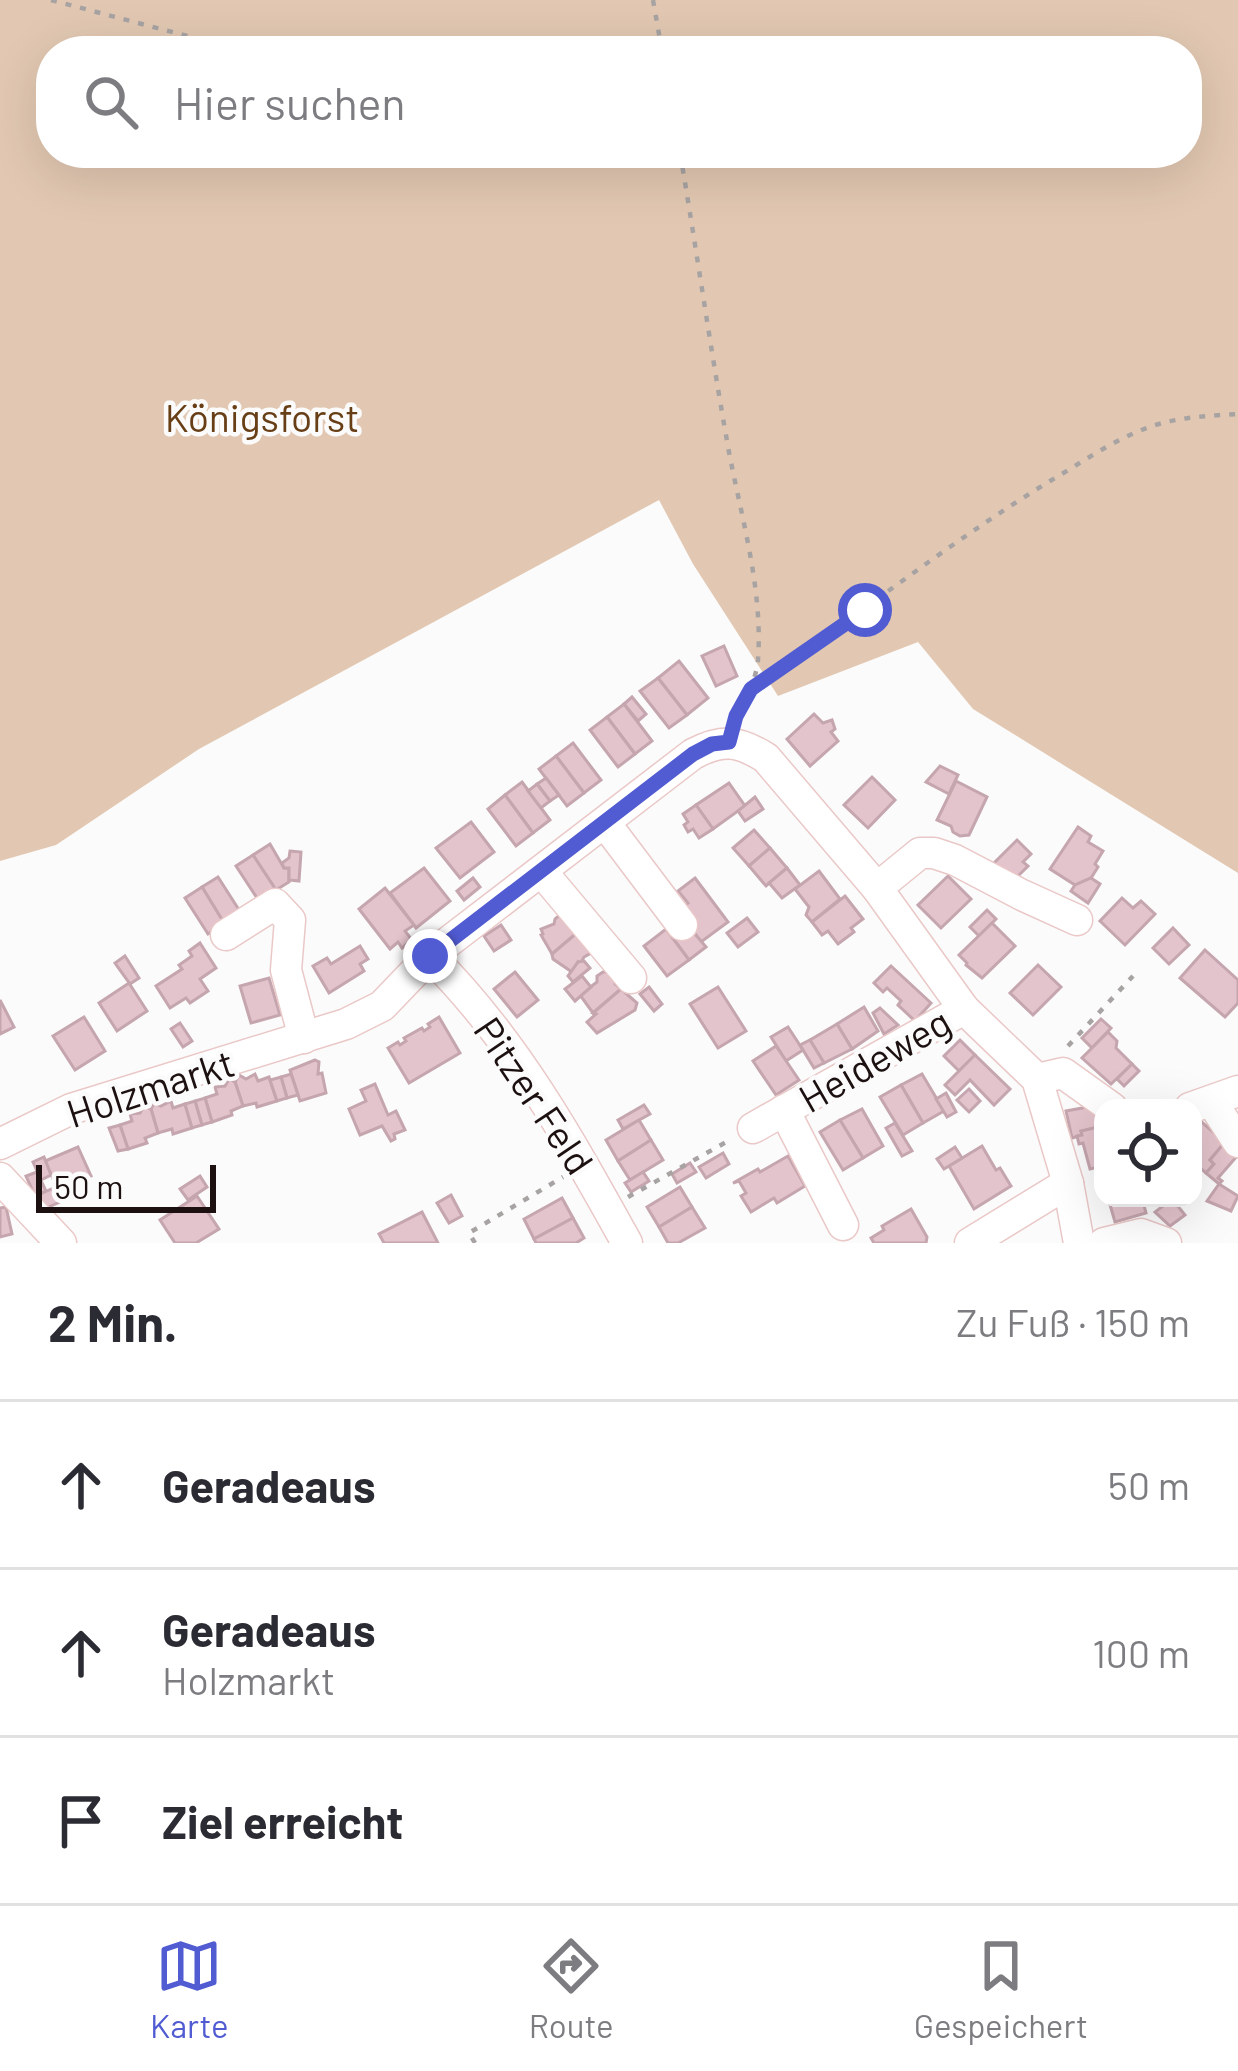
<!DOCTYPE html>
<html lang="de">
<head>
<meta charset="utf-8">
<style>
	:root { --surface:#fff; --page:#f7f7f7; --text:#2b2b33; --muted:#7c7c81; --line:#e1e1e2; --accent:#515bd2 }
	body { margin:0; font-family:Barlow,sans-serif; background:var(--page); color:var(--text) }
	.controls { position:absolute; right:36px; bottom:36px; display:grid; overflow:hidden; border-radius:24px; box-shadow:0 12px 48px #0002 }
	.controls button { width:108px; height:108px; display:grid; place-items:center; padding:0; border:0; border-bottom:3px solid var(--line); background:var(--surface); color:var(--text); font:60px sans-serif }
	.scale { position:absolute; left:36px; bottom:30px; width:180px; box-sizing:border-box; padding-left:12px; border:6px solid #1c1010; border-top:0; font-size:33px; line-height:42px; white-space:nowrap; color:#1c1010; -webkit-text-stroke:9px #fbfbfb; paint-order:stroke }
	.stop { position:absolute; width:36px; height:36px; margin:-27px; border:9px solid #515bd2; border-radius:50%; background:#fff }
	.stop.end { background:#515bd2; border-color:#fff; box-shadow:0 3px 12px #0008 }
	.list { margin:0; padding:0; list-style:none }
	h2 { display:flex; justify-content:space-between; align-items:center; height:156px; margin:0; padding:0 48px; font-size:51px }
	h2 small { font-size:39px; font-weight:400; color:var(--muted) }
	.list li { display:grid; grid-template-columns:78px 1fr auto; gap:36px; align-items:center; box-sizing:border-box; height:168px; padding:0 48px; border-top:3px solid var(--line) }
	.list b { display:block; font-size:45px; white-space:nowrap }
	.list p { margin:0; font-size:39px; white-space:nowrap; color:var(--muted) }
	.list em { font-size:39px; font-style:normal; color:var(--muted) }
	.icon { flex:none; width:66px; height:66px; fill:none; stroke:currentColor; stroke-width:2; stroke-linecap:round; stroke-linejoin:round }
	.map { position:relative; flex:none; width:1238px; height:1243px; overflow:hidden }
	.search { position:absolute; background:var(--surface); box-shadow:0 12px 48px #0002; left:36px; right:36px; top:36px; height:132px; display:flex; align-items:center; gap:30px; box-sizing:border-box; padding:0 42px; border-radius:48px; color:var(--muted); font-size:45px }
	.sheet { height:660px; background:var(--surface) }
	nav { display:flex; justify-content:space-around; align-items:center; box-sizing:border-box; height:168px; border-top:3px solid var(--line); background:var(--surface); font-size:33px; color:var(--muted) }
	nav a { display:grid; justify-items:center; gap:6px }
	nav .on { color:var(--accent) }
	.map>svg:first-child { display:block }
</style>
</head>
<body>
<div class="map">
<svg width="1238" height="1243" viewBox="0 0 1238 1243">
	<rect width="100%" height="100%" fill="#fbfbfb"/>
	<path fill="#e2c8b2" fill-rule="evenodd" d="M0 0H1238V873L973 709 918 642 778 696 693 564 659 500 199 749 56 845 0 861ZM51 51H1187V153H51Z"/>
	<g fill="#e3c3cc" stroke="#c5a5ae" stroke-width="3">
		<polygon points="724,646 737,676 716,686 702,656"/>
		<polygon points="679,661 708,698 687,715 658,678"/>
		<polygon points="658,678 687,715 669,728 640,691"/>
		<polygon points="632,697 646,714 638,721 624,704"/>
		<polygon points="624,704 652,741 635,754 607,717"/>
		<polygon points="814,714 823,723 832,720 835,729 831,732 838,741 810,766 787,739"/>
		<polygon points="607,717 635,754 618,767 590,730"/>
		<polygon points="573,743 601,780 584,793 556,756"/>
		<polygon points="556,756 584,793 567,806 539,769"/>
		<polygon points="940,766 958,775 949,794 926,782"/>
		<polygon points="872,777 895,800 868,828 844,805"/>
		<polygon points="546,778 559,795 550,801 537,784"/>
		<polygon points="956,781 987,797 969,835 960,836 953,832 951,826 937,820"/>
		<polygon points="522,782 550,820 533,833 505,795"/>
		<polygon points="729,783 745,806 713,829 696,805"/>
		<polygon points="537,784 550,801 541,808 528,791"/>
		<polygon points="505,795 533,833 516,846 488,809"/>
		<polygon points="755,797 763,809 745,821 738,811"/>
		<polygon points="696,805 713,829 699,838 693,829 688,832 684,825 688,822 683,814"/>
		<polygon points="471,822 494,852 460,878 436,848"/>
		<polygon points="1078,827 1091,836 1088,842 1103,851 1095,864 1098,867 1091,878 1075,885 1050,869"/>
		<polygon points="754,830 770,848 749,866 733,848"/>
		<polygon points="1017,840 1031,854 1023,862 1028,866 1012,882 993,864"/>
		<polygon points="270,844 284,868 289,868 289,882 276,890 253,855"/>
		<polygon points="770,848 787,868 766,886 749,866"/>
		<polygon points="290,851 301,852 299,881 289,880 289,868 284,868 282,863 289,858"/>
		<polygon points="253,855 276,890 259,901 236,866"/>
		<polygon points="424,868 450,901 416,928 390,893"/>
		<polygon points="787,868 800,885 782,898 769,883"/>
		<polygon points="819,871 840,899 812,922 806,915 809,907 795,889"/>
		<polygon points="948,876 971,899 941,928 918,905"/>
		<polygon points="218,877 241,913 224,923 202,887"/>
		<polygon points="473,878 480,887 464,900 457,891"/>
		<polygon points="695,878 728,922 701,942 678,911 688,903 678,891"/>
		<polygon points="1091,878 1100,884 1088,903 1071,891 1075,885"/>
		<polygon points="202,887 224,923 208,934 185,898"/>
		<polygon points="385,888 414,925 405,931 412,940 402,948 398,942 390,949 359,909"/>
		<polygon points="845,896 863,919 851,928 854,932 838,944 828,931 822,935 812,922"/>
		<polygon points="1122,898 1133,908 1141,901 1155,914 1125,945 1100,921"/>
		<polygon points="987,910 996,919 979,936 970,927"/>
		<polygon points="561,914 578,932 552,954 541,935 543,934 541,929 554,924 555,919"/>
		<polygon points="747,918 758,932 738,947 727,933"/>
		<polygon points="992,923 1015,946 982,978 966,965 967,963 959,955"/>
		<polygon points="501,925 511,940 494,951 484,936"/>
		<polygon points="690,928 706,947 689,960 674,940"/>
		<polygon points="1173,928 1189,945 1169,964 1153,948"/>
		<polygon points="666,929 689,960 667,976 644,946"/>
		<polygon points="578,932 593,952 584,957 580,964 578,962 572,972 553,959 552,954"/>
		<polygon points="200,943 216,968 200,979 208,991 190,1003 186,998 170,1008 156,986 182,969 179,965 192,956 189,951"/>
		<polygon points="360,946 368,959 360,964 364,971 329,993 313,966 327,958 331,964"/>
		<polygon points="1205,950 1238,980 1238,1003 1225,1017 1180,978"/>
		<polygon points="125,956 139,978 130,984 115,963"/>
		<polygon points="584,961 590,968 573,982 568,976 578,962"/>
		<polygon points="1038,965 1061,987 1033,1015 1010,993"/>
		<polygon points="891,966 931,1003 915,1021 898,1005 901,1001 887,988 883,992 874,983"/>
		<polygon points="515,972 538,1000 517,1017 494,989"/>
		<polygon points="603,972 611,972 616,978 615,984 621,989 593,1013 580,995 597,982 597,976"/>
		<polygon points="582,976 591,987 575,1001 565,989"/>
		<polygon points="269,978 280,1015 251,1023 240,986"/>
		<polygon points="129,983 147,1011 117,1031 99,1003"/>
		<polygon points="649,987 662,1004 654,1011 640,994"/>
		<polygon points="718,987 746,1031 718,1048 690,1004"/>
		<polygon points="621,989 637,1003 635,1010 597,1033 587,1022 596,1014 593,1013"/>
		<polygon points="0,1000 14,1027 0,1034"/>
		<polygon points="864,1007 878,1031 852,1049 837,1024"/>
		<polygon points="880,1008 898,1025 884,1034 873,1013"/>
		<polygon points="84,1017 105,1051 75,1070 53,1036"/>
		<polygon points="439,1017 460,1053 409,1083 388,1048 398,1042 400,1045 406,1041 404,1038 422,1028 424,1031 430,1027 428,1024"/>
		<polygon points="1101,1019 1111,1028 1092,1048 1082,1038"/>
		<polygon points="180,1023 192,1041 183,1047 171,1029"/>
		<polygon points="837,1024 852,1049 824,1063 810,1040"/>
		<polygon points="788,1027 803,1050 786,1061 771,1037"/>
		<polygon points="1108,1032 1117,1041 1116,1048 1132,1064 1111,1084 1082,1058"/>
		<polygon points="810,1040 824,1063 814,1068 800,1045"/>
		<polygon points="960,1040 975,1055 959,1071 944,1056"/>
		<polygon points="776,1046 799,1080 776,1095 753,1061"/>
		<polygon points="975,1055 1010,1089 994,1105 970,1080 955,1095 945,1085"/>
		<polygon points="315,1060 319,1062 318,1074 322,1073 326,1093 300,1101 290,1070"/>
		<polygon points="1132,1064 1139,1071 1124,1086 1117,1079"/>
		<polygon points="255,1074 258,1081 269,1077 277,1101 257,1107 256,1103 243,1106 235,1082 239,1075 246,1079"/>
		<polygon points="291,1074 298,1095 287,1098 281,1077"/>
		<polygon points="922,1074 944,1111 923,1123 901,1085"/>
		<polygon points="281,1077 287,1098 277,1101 270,1080"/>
		<polygon points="229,1079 235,1082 243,1106 231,1111 232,1115 212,1122 205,1098 217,1094 215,1087 225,1086"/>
		<polygon points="375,1084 388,1115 396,1111 405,1130 394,1134 395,1139 391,1141 382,1126 360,1135 349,1109 366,1101 361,1090"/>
		<polygon points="901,1085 923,1123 903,1135 880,1097"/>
		<polygon points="969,1089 980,1101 969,1112 957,1100"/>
		<polygon points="946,1093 956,1112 947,1117 936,1099"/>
		<polygon points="205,1098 212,1122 202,1125 195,1101"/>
		<polygon points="171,1101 173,1108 185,1104 192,1128 173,1134 172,1129 158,1133 151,1109 154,1103 161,1106"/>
		<polygon points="195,1101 202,1125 192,1128 185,1104"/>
		<polygon points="644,1105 650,1114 623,1129 618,1120"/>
		<polygon points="1098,1105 1103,1109 1103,1126 1081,1131 1082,1135 1072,1138 1066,1111"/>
		<polygon points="144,1106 151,1109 158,1133 145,1138 147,1143 128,1149 120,1125 132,1121 130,1114 140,1113"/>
		<polygon points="862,1109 883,1146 863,1158 840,1120"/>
		<polygon points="1198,1119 1225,1142 1210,1160 1214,1164 1206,1173 1193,1162 1193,1124"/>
		<polygon points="639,1120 651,1140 618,1161 606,1140"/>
		<polygon points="840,1120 863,1158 843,1170 820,1132"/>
		<polygon points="895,1123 912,1151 902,1156 886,1128"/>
		<polygon points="120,1125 128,1149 118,1151 109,1128"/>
		<polygon points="1103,1126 1103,1166 1090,1169 1083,1143 1079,1144 1077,1136 1082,1135 1081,1131"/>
		<polygon points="651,1140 663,1160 630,1180 618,1161"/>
		<polygon points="1225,1142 1238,1155 1218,1178 1222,1181 1219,1184 1206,1173 1214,1164 1210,1160"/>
		<polygon points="982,1146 996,1170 1000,1168 1011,1186 974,1209 949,1166"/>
		<polygon points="78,1147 91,1176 58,1190 45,1161"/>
		<polygon points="955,1147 962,1158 944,1169 937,1159"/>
		<polygon points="723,1153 729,1164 706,1178 699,1167"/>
		<polygon points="788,1156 805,1186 777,1203 774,1198 751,1212 741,1196 746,1193 739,1181 733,1183 758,1169 760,1172"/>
		<polygon points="44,1157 51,1175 41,1180 33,1162"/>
		<polygon points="690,1163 696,1172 677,1183 672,1174"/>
		<polygon points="37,1172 46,1191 35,1196 26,1176"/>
		<polygon points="643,1172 649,1181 631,1192 625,1183"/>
		<polygon points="200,1176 207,1187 188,1200 180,1189"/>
		<polygon points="1219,1184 1238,1196 1231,1211 1207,1201"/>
		<polygon points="56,1187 62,1201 44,1209 38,1195"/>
		<polygon points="680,1187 692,1207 659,1227 647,1207"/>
		<polygon points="451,1195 462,1216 449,1223 437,1203"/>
		<polygon points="197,1196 219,1229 196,1243 175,1243 160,1220"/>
		<polygon points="562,1198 573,1218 534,1239 524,1219"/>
		<polygon points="1108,1198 1142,1198 1146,1213 1115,1222"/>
		<polygon points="1172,1199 1185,1215 1170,1226 1155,1212"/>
		<polygon points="6,1207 12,1234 0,1237 0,1208"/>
		<polygon points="692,1207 705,1228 678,1243 668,1243 659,1227"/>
		<polygon points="911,1209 927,1237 926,1243 874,1243 871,1238 884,1230 882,1226"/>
		<polygon points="422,1212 438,1243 384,1243 379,1234"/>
		<polygon points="573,1218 584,1238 576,1243 536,1243 534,1239"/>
	</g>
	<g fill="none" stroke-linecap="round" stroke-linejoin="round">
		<defs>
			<g id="minor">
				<polyline points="605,823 682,925"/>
				<polyline points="542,872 631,978"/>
				<polyline points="877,888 920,853 934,853 955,860 1022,895 1077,920"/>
				<polyline points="226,935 275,904 290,920 286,970 304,1038"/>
				<path d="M430 956C514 1039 570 1140 627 1243"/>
				<polyline points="1037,1079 1063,1073 1112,1108"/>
				<polyline points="1212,1102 1238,1142"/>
				<polyline points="1190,1108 1238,1091"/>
				<polyline points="784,1110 843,1225"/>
				<polyline points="753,1128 964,1009"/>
				<path d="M0 1144 71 1109 346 1024 382 1006 430 956 693 754C722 739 738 740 766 758L877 888 964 1009 1037 1079 1068 1183 1079 1243"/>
				<polyline points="0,1178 61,1243"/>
				<polyline points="970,1243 1068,1183"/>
				<polyline points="1104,1243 1141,1234 1166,1243"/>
			</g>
		</defs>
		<use href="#minor" stroke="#eac8c7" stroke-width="33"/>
		<g stroke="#a8a3a3" stroke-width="4.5" stroke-dasharray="6 9" stroke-linecap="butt">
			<polyline points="51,0 244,51"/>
			<polyline points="653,0 662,51"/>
			<path d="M680 153C697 252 711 353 729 452 742 520 763 590 758 660 756 682 744 700 735 720"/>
			<path d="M754 687C853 619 947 544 1050 481 1081 463 1113 440 1147 428 1176 417 1207 416 1238 414"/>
			<polyline points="1068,1046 1133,976"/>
			<polyline points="628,1197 728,1141"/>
			<polyline points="475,1243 469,1233 563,1177"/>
		</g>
		<use href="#minor" stroke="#fff" stroke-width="30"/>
	</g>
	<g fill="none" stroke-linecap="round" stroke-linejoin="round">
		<polyline stroke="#515bd2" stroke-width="15" points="430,956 693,754 712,744 729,742 736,716 751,689 865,610"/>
	</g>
	<g text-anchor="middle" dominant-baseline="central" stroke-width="9" stroke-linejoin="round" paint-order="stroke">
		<g font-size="39" fill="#673e15" stroke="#fbfbfb">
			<text x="262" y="416">Königsforst</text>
		</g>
		<g font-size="39" fill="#1c1010" stroke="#fbfbfb">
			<text transform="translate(874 1059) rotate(-30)">Heideweg</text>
			<text transform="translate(150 1087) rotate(-18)">Holzmarkt</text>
			<text transform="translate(535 1095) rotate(56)">Pitzer Feld</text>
		</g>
	</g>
</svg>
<div class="controls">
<button><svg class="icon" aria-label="locate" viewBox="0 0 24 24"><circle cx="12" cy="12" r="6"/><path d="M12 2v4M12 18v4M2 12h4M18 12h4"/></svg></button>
</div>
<div class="scale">50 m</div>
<div class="stop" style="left:865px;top:610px"></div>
<div class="stop end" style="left:430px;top:956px"></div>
<div class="search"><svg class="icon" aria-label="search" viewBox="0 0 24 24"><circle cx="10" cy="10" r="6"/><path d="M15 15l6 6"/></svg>Hier suchen</div>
</div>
<section class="sheet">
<h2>2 Min.<small>Zu Fuß · 150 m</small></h2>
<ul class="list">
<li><svg class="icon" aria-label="ahead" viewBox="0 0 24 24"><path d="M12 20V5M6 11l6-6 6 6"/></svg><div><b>Geradeaus</b></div><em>50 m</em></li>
<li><svg class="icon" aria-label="ahead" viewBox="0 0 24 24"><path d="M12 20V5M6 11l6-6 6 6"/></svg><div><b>Geradeaus</b><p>Holzmarkt</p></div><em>100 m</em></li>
<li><svg class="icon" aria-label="arrive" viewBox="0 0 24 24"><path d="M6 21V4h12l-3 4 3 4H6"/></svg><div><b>Ziel erreicht</b></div></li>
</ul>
</section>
<nav>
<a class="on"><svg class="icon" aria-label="map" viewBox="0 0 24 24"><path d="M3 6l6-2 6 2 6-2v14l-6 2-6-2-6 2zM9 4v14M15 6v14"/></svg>Karte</a>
<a><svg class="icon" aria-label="directions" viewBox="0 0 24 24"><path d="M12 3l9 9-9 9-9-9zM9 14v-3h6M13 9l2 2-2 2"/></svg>Route</a>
<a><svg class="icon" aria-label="saved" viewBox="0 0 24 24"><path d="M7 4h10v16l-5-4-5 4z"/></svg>Gespeichert</a>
</nav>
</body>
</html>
